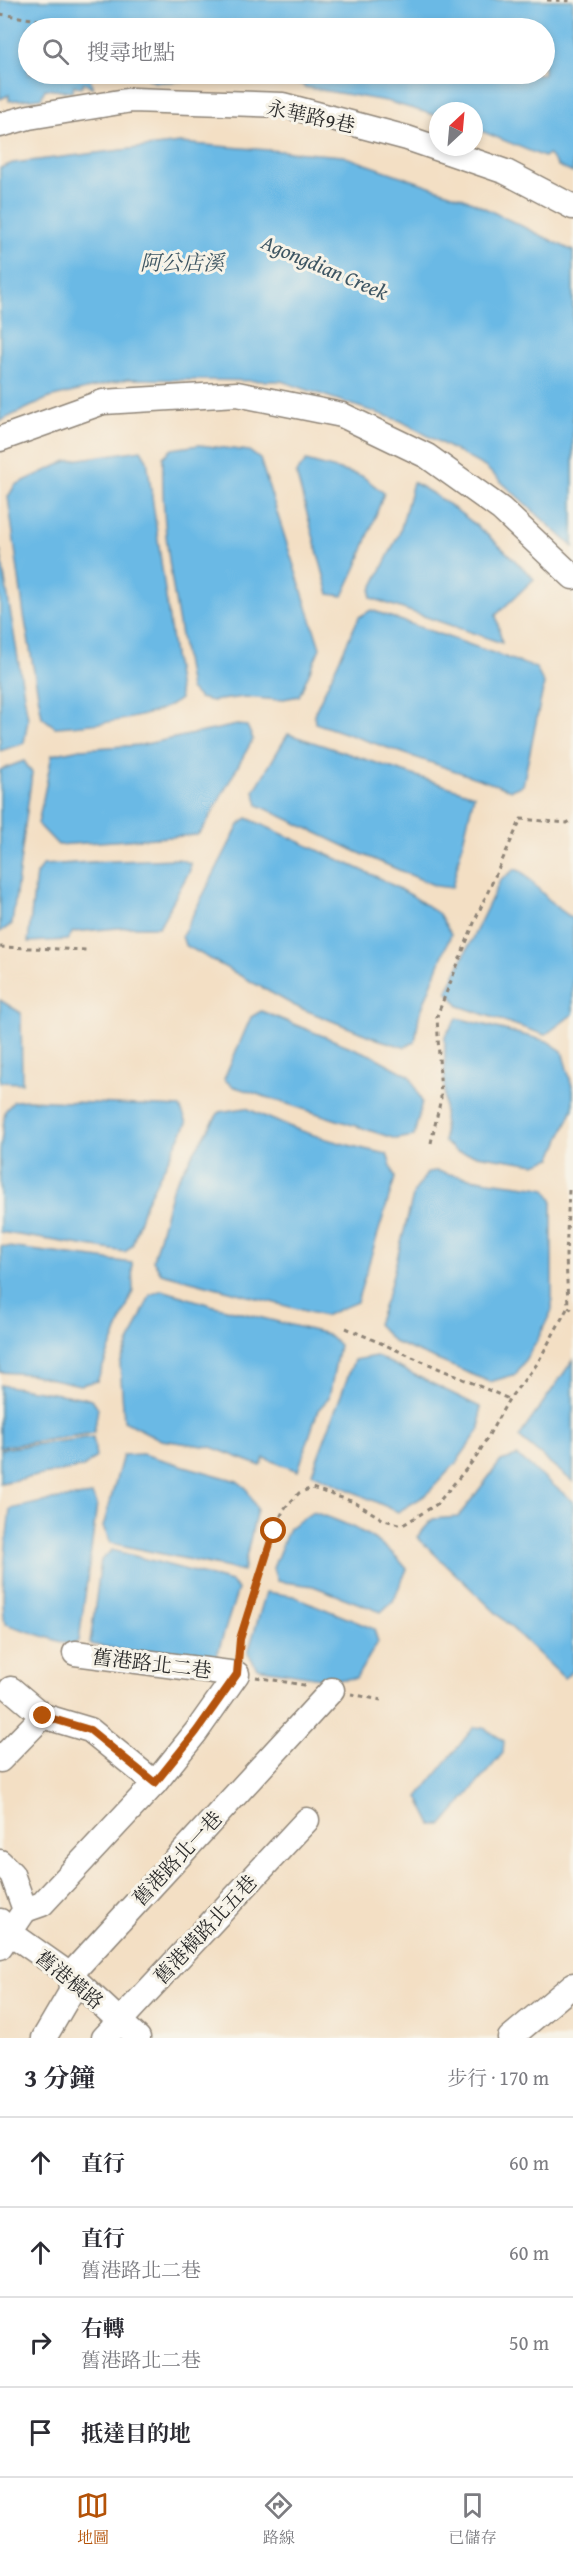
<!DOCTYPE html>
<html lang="zh-TW">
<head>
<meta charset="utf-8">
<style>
	:root { --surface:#fff; --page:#f7f7f7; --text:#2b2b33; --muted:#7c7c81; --line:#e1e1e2; --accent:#b45309 }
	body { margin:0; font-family:"Gentium Book Plus","Noto Serif TC",serif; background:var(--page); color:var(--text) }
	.compass { position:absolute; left:429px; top:102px; width:54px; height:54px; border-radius:50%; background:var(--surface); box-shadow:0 3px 9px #0003; rotate:26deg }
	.stop { position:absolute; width:18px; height:18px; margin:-14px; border:4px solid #b45309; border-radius:50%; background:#fff }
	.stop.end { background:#b45309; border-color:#fff; box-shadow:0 2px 6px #0008 }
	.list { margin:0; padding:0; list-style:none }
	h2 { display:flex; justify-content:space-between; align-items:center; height:78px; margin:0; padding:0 24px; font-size:26px }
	h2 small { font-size:20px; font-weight:400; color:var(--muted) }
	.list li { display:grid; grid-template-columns:39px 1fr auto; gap:18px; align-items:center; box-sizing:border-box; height:90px; padding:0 24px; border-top:2px solid var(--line) }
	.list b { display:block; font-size:22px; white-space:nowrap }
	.list p { margin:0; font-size:20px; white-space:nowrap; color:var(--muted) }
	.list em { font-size:20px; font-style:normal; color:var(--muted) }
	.icon { flex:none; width:33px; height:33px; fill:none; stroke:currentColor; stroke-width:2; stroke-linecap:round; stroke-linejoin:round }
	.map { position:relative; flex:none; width:573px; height:2038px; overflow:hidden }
	.search { position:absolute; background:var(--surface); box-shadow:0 3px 9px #0003; left:18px; right:18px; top:18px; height:66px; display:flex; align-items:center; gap:15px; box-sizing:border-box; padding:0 21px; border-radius:33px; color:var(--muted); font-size:22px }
	.sheet { height:438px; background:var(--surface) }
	nav { display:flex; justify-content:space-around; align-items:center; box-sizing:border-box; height:84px; border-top:2px solid var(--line); background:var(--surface); font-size:16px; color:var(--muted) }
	nav a { display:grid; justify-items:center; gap:3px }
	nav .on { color:var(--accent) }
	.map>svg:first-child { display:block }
</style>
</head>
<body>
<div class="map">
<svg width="573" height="2038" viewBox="0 0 573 2038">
	<rect width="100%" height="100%" fill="#f7f3e8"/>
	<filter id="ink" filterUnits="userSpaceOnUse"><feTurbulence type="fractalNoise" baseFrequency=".0167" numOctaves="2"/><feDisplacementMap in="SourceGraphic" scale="12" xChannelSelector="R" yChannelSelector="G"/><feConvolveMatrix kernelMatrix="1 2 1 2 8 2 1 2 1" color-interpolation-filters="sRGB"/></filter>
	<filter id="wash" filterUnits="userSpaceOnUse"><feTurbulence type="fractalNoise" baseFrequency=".008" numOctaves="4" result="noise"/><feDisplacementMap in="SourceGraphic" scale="24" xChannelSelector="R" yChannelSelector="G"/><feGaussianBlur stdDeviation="1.35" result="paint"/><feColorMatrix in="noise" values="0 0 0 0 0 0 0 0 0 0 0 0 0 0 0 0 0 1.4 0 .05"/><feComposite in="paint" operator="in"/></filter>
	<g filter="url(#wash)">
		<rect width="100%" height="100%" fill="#f3dfc4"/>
		<g fill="#6ab9e5" stroke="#4a7288" stroke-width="1.5">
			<polygon points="0,0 573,0 573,173 558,166 548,154 544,157 474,128 474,111 438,111 438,116 386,101 304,87 303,84 284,82 281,85 217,80 155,82 147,78 145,74 544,74 544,28 28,28 28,74 88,74 93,88 84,82 81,88 74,85 72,92 45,89 41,98 9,101 9,95 0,99"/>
			<polygon points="180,143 343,156 464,198 573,251 573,547 485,467 401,421 281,381 128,379 49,398 0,421 0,168 13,163"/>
			<path d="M199 445 249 451 260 459 320 648 299 696 278 700 244 697 212 701 199 698 190 689C178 613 160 535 163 457L172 449Z"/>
			<path d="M141 450 147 460 180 699C154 720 89 725 55 727L42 717 24 615 8 497 15 485 67 461Z"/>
			<polygon points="306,461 362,476 384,493 357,566 343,596 329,594 296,473"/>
			<path d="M413 482C460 508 497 542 534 579L496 615 502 643 371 598V590L400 532Z"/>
			<polygon points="0,549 28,719 24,743 0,751"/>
			<polygon points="371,610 536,668 544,684 523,785 511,790 315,723 314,714 359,617"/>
			<polygon points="237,725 247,726 253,739 203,829 197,835 58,845 38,824 52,755 80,749 141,745"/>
			<polygon points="288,734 474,795 452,888 436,886 357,852 258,805 254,791"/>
			<polygon points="24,761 32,773 12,924 0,932 0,770"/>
			<polygon points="247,818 377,877 411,895 439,914 451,934 419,1016 415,1042 404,1047 377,1039 295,1006 185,945 182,936 239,825"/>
			<path d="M178 859 190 863V870L159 927H129L73 932 67 940 28 942 36 874 43 865C88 862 133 860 178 859Z"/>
			<polygon points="515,869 522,872 554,905 573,919 573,1014 545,1035 459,1006 447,991 500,881"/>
			<polygon points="0,1000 21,1013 22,1083 0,1082"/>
			<polygon points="261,1011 373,1056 410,1076 422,1102 414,1136 396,1139 232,1086 224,1079 251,1017"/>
			<polygon points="457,1018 547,1041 562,1051 573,1090 573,1108 552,1158 535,1164 457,1152 444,1142 445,1036"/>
			<polygon points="28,1100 180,1107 187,1123 145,1204 132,1245 125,1252 0,1232 0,1152 5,1111 14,1101"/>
			<path d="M246 1108C295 1131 334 1143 387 1154L395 1178 357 1302 324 1316 161 1273 153 1260 173 1186 219 1112Z"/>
			<path d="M437 1171C473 1181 510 1183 546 1189L552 1200V1310L536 1343 516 1374 490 1382 394 1342 377 1324 388 1294 414 1192 428 1172Z"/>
			<polygon points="1,1246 132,1263 133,1291 97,1381 80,1385 30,1374 0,1372"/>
			<polygon points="162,1290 214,1306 327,1334 339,1345 329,1398 318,1410 298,1471 264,1458 261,1466 211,1447 161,1440 124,1421 120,1364 150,1295"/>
			<polygon points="376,1356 480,1407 480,1429 456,1463 426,1495 398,1512 312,1473 354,1360"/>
			<polygon points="573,1360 573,1482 519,1437"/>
			<polygon points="0,1385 92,1399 98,1408 94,1433 0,1447"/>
			<polygon points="93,1437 96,1457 84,1467 0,1483 0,1449"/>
			<polygon points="142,1454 237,1481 246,1488 257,1509 243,1571 111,1543 103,1527 123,1455"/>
			<polygon points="517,1456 573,1501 573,1671 564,1678 417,1537 433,1519 458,1517 501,1461"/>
			<path d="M92 1495 97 1504 79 1641 71 1645 5 1624C0 1594 6 1542 10 1509L52 1500Z"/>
			<path d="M313 1512C350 1524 384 1539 407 1569L393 1601 381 1612 313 1586 277 1581 273 1568 289 1528Z"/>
			<polygon points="112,1550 231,1582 238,1589 216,1658 207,1666 90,1644 101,1560"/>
			<polygon points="266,1592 293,1596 374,1629 378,1642 356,1678 333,1680 257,1668 248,1653"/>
			<polygon points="474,1727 484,1728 504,1741 503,1753 442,1825 432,1825 418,1797"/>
		</g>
	</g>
	<g filter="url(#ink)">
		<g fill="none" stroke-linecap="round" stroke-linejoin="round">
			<defs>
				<g id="minor">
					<polyline points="0,125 29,117 132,100 283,105 407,138 506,172 573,207"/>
					<polyline points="0,439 103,402 237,394 342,415 427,456 501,509 573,577"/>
					<polyline points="11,1689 43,1716 90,1730 155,1783"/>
					<polyline points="0,1760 43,1716"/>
					<polyline points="0,1862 12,1874 25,1910 0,1947"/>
					<polyline points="25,1910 42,1904 155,1783 196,1732 237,1674 75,1653"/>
					<polyline points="0,1921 9,1932 70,1975 138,2038"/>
					<polyline points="44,2038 71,1992 70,1975 332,1690"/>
					<polyline points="104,2038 307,1820"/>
					<polyline points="510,2038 573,1985"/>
				</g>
			</defs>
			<use href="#minor" stroke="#8f8578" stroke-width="27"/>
			<g stroke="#8f8578" stroke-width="3" stroke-dasharray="4.5 4.5" stroke-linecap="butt">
				<polyline points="547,0 573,1"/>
				<polyline points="0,14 90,28"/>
				<polyline points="0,947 89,950"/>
				<polyline points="431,1143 441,1098 437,1016 476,918 521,819 567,823 573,819"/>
				<polyline points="569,1190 566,1255 568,1307 573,1310"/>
				<polyline points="346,1328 509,1399"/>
				<polyline points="239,1654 240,1639 274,1531 284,1509 299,1493 312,1488 354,1502 384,1520 403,1525 437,1504 477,1456 509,1399 537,1364 568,1307"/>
				<polyline points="256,1677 309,1686"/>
				<polyline points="351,1694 381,1700"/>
			</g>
			<use href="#minor" stroke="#fff" stroke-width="24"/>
		</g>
	</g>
	<g fill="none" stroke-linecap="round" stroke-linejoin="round" filter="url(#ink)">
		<polyline stroke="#b45309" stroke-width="8" points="43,1716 90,1730 155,1783 196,1732 237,1674 240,1639 274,1531"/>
	</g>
	<g text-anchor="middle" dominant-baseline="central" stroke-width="6" stroke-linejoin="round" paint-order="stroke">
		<g font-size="20" fill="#2b2b2b" stroke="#f7f3e8">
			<text transform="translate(311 116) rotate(12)">永華路9巷</text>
			<text transform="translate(152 1663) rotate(7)">舊港路北二巷</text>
			<text transform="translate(177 1858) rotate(-47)">舊港路北一巷</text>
			<text transform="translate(205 1929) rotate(-47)">舊港橫路北五巷</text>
			<text transform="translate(70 1979) rotate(39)">舊港橫路</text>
		</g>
		<g font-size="21" font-style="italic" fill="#3e5663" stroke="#f7f3e8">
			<text x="182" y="262">阿公店溪</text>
			<text transform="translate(325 267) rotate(23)">Agongdian Creek</text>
		</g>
	</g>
</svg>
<svg class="compass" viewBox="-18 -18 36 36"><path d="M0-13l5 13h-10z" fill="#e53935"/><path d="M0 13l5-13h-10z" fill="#7c7c81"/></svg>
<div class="stop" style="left:274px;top:1531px"></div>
<div class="stop end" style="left:43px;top:1716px"></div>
<div class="search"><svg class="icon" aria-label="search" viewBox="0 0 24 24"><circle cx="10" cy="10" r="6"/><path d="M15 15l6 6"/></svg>搜尋地點</div>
</div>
<section class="sheet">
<h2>3 分鐘<small>步行 · 170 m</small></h2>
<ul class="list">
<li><svg class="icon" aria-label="ahead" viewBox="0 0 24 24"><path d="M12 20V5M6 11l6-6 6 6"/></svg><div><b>直行</b></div><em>60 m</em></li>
<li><svg class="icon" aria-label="ahead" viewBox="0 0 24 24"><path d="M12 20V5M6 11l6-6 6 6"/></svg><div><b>直行</b><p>舊港路北二巷</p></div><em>60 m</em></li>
<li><svg class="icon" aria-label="right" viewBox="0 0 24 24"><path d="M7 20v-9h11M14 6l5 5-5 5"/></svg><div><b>右轉</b><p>舊港路北二巷</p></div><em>50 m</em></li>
<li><svg class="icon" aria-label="arrive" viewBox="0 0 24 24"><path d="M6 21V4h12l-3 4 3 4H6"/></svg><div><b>抵達目的地</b></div></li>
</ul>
</section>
<nav>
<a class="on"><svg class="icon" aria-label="map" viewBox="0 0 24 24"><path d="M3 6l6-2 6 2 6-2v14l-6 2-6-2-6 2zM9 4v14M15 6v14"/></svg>地圖</a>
<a><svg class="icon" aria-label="directions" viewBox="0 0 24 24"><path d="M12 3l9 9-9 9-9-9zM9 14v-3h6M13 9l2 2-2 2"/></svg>路線</a>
<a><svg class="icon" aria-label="saved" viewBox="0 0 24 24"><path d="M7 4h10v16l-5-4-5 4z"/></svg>已儲存</a>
</nav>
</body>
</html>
